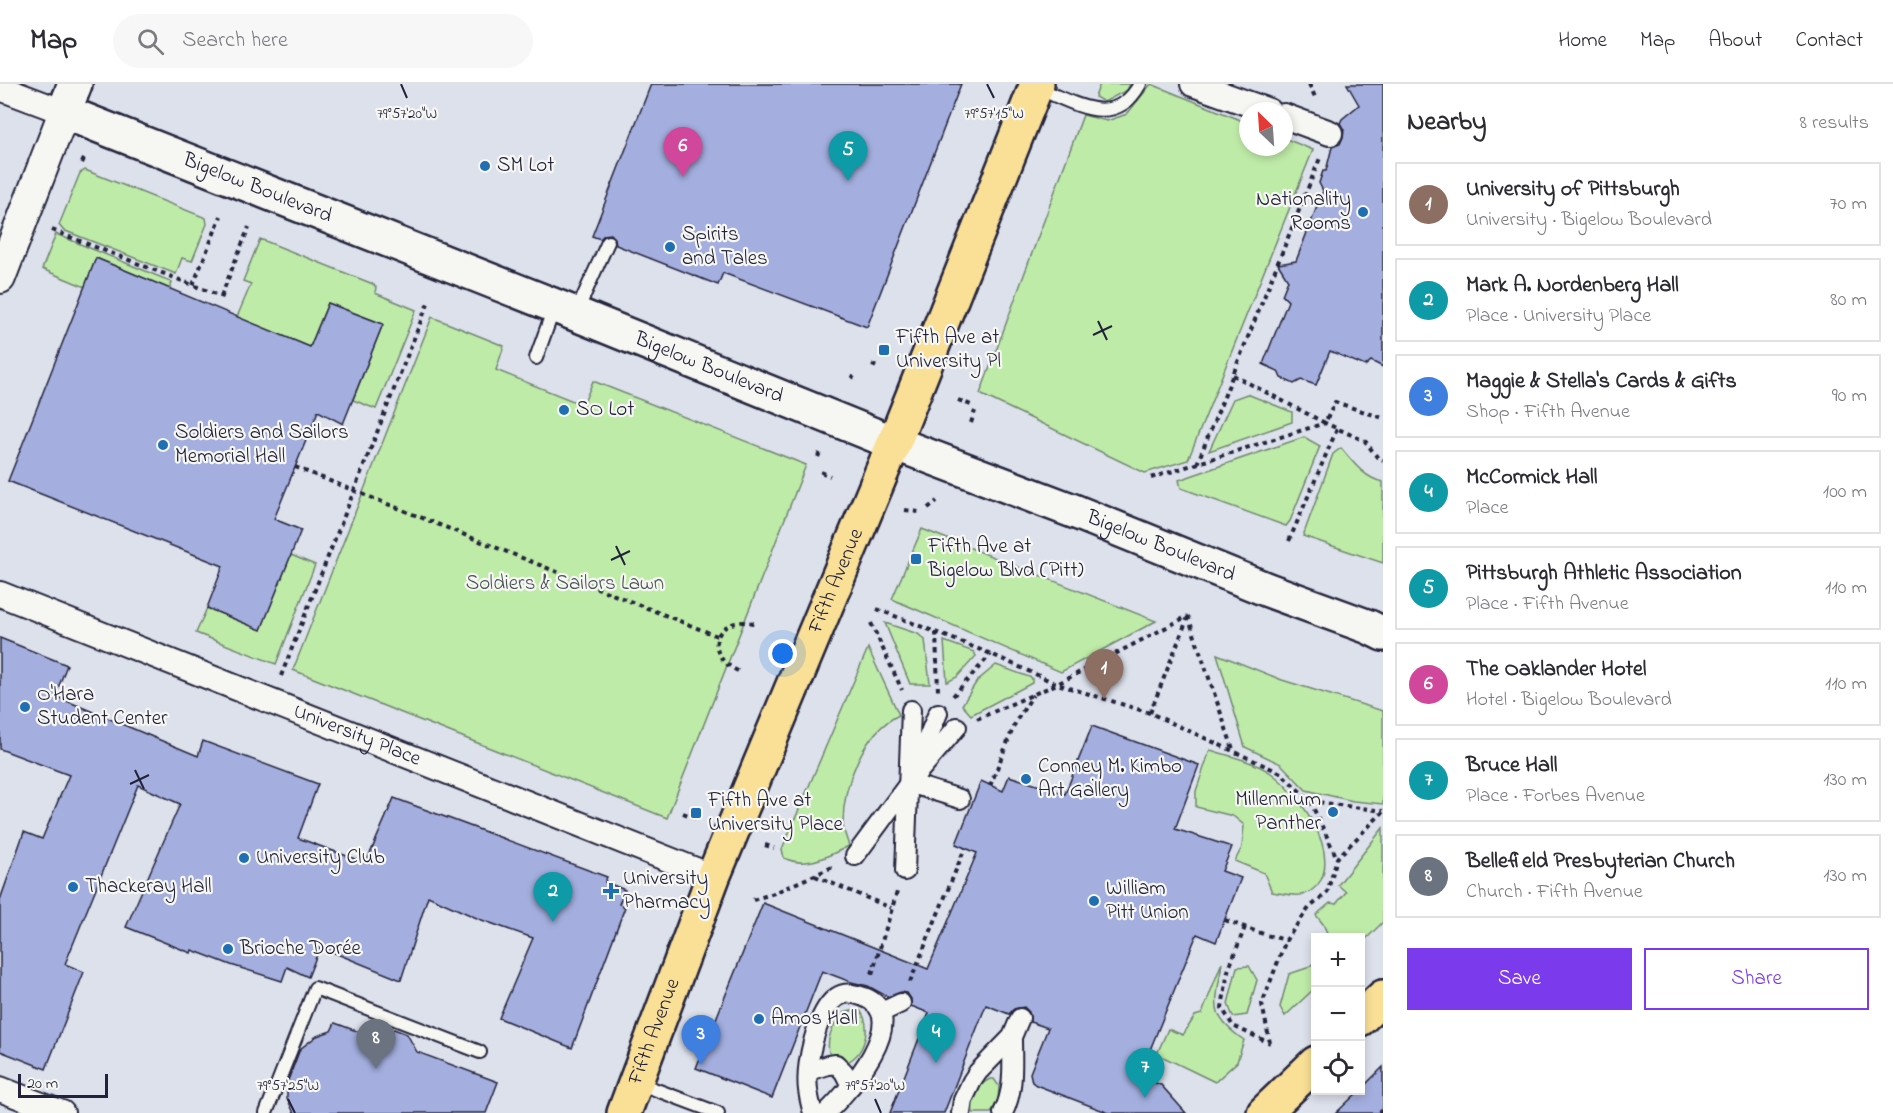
<!DOCTYPE html>
<html lang="en">
<head>
<meta charset="utf-8">
<style>
	:root { --surface:#fff; --page:#f7f7f7; --text:#2b2b33; --muted:#7c7c81; --line:#e1e1e2; --accent:#7c3aed }
	body { margin:0; font-family:"Indie Flower",sans-serif; background:var(--page); color:var(--text) }
	.controls { position:absolute; right:18px; bottom:18px; display:grid; overflow:hidden; border-radius:0px; box-shadow:0 3px 9px #0003 }
	.controls button { width:54px; height:54px; display:grid; place-items:center; padding:0; border:0; border-bottom:2px solid var(--line); background:var(--surface); color:var(--text); font:30px sans-serif }
	.compass { position:absolute; left:1239px; top:18px; width:54px; height:54px; border-radius:50%; background:var(--surface); box-shadow:0 3px 9px #0003; rotate:335deg }
	.scale { position:absolute; left:18px; bottom:15px; width:90px; box-sizing:border-box; padding-left:6px; border:3px solid #22223b; border-top:0; font-size:16px; line-height:21px; white-space:nowrap; color:#22223b; -webkit-text-stroke:4px #f6f6f2; paint-order:stroke }
	.you { position:absolute; left:783px; top:570px; width:21px; height:21px; margin:-15px; border:4px solid #fff; border-radius:50%; background:#1a73e8; box-shadow:0 0 0 9px #1a73e833 }
	.badge { display:grid; place-items:center; width:39px; height:39px; border-radius:50%; background:var(--accent); color:#fff; font-size:20px; font-weight:700 }
	.pin { position:absolute; translate:-50% -50px; filter:drop-shadow(0 2px 3px #0008) }
	.pin::after { content:''; position:absolute; top:32px; width:21px; height:18px; background:inherit; clip-path:polygon(0 0,100% 0,50% 100%) }
	.list { margin:0; padding:0; list-style:none }
	h2 { display:flex; justify-content:space-between; align-items:center; height:78px; margin:0; padding:0 24px; font-size:26px }
	h2 small { font-size:20px; font-weight:400; color:var(--muted) }
	.list li { display:grid; grid-template-columns:39px 1fr auto; gap:18px; align-items:center; box-sizing:border-box; height:84px; margin:0 12px 12px; padding:0 12px; border:2px solid var(--line); border-radius:0px }
	.list b { display:block; font-size:22px; white-space:nowrap }
	.list p { margin:0; font-size:20px; white-space:nowrap; color:var(--muted) }
	.list em { font-size:20px; font-style:normal; color:var(--muted) }
	.actions { display:flex; gap:12px; padding:18px 24px }
	.actions a { flex:1; padding:14px 0; border:2px solid var(--accent); border-radius:0px; text-align:center; font-size:21px; color:var(--accent) }
	.actions .main { background:var(--accent); color:#fff }
	.icon { flex:none; width:33px; height:33px; fill:none; stroke:currentColor; stroke-width:2; stroke-linecap:round; stroke-linejoin:round }
	.map { position:relative; flex:none; width:1383px; height:1029px; overflow:hidden }
	header { display:flex; align-items:center; gap:36px; box-sizing:border-box; height:84px; padding:0 30px; background:var(--surface); border-bottom:2px solid var(--line) }
	header strong { font-size:28px }
	nav { display:flex; gap:33px; margin-inline-start:auto; font-size:21px }
	.search { width:420px; height:54px; background:var(--page); display:flex; align-items:center; gap:15px; box-sizing:border-box; padding:0 21px; border-radius:33px; color:var(--muted); font-size:22px }
	main { display:flex }
	aside { flex:1; background:var(--surface) }
	.map>svg:first-child { display:block }
</style>
</head>
<body>
<header>
<strong>Map</strong>
<div class="search"><svg class="icon" aria-label="search" viewBox="0 0 24 24"><circle cx="10" cy="10" r="6"/><path d="M15 15l6 6"/></svg>Search here</div>
<nav><a>Home</a><a>Map</a><a>About</a><a>Contact</a></nav>
</header>
<main>
<div class="map">
<svg width="1383" height="1029" viewBox="0 0 1383 1029">
	<rect width="100%" height="100%" fill="#dde1ec"/>
	<filter id="ink" filterUnits="userSpaceOnUse"><feTurbulence type="fractalNoise" baseFrequency=".0167" numOctaves="2"/><feDisplacementMap in="SourceGraphic" scale="12" xChannelSelector="R" yChannelSelector="G"/><feConvolveMatrix kernelMatrix="1 2 1 2 8 2 1 2 1" color-interpolation-filters="sRGB"/></filter>
	<g filter="url(#ink)">
		<g fill="#bfeba8" stroke="#708672" stroke-width="1.5">
			<polygon points="1100,0 1130,0 1127,6 1104,18 1095,13"/>
			<polygon points="1151,0 1248,39 1248,63 1284,63 1284,54 1313,66 1188,376 1145,389 980,310 1083,31 1107,37 1127,30"/>
			<polygon points="85,86 206,134 207,140 192,177 182,174 176,190 63,146 59,141 80,89"/>
			<polygon points="56,150 172,198 170,205 96,174 85,203 42,185"/>
			<polygon points="260,155 373,200 376,203 375,209 416,226 376,325 353,316 383,240 328,219 310,263 237,233 251,200 243,197"/>
			<polygon points="432,233 504,262 496,286 583,321 593,297 806,381 667,734 293,586"/>
			<polygon points="1247,310 1292,328 1292,338 1209,367 1233,315"/>
			<polygon points="1304,353 1320,362 1290,437 1286,442 1181,404 1179,396"/>
			<path d="M1341 364C1353 378 1364 394 1383 398V479L1303 452 1333 370Z"/>
			<polygon points="922,445 1156,537 1061,588 892,515"/>
			<polygon points="291,471 315,481 276,580 196,549 207,524 261,545"/>
			<polygon points="885,539 918,550 925,556 930,600 910,600"/>
			<polygon points="944,557 974,568 976,572 957,593 947,598"/>
			<path d="M868 564 899 631C863 648 843 701 843 739 843 747 847 755 849 762 828 772 807 785 784 774L782 765Z"/>
			<polygon points="1217,570 1282,596 1383,627 1383,720 1353,717 1306,706 1281,680 1245,663"/>
			<polygon points="996,581 1032,594 1032,599 971,631 962,621 977,597"/>
			<path d="M1210 666C1230 672 1253 677 1271 689 1298 709 1337 761 1321 796 1317 803 1309 810 1300 811 1291 812 1280 809 1272 808L1264 789 1235 777 1242 763 1244 741 1233 732 1196 723V707Z"/>
			<polygon points="1383,744 1383,838 1361,860 1360,854 1329,853 1323,840 1316,831 1330,819 1336,820 1346,808 1338,801"/>
			<path d="M1222 878C1217 919 1206 930 1244 956L1237 978 1215 998 1157 970 1168 945 1183 951 1195 932 1202 930Z"/>
			<polygon points="1315,878 1315,904 1285,932 1280,923 1289,890 1307,884"/>
			<polygon points="1249,882 1257,896 1247,931 1233,933 1228,920 1237,883"/>
			<path d="M859 925C873 942 865 971 845 979L830 972C825 957 832 941 843 929Z"/>
			<path d="M990 995H994L999 1002 998 1015 991 1029H973C971 1015 977 1001 990 995Z"/>
		</g>
		<g fill="#a4afdf" stroke="#22223b" stroke-width="1.5">
			<polygon points="651,0 961,0 867,243 723,189 718,201 616,161 615,154 611,150 604,151 600,155 592,152"/>
			<polygon points="1347,0 1383,0 1383,283 1371,277 1365,282 1330,267 1316,301 1301,296 1294,300 1281,294 1278,287 1263,280 1288,217 1282,211 1288,196 1278,180 1296,177 1323,107 1319,99 1323,87 1326,87 1332,63 1340,60 1343,53 1344,46 1340,39 1342,35 1359,21"/>
			<polygon points="96,174 310,263 328,219 383,240 343,340 318,327 274,435 301,446 261,546 207,524 223,482 8,397"/>
			<polygon points="0,554 67,581 55,612 198,672 203,657 318,700 298,754 366,779 394,714 607,793 605,798 625,806 619,820 625,823 572,964 499,934 533,854 479,835 428,812 401,896 320,863 308,893 287,883 282,897 231,881 192,866 191,869 126,843 180,720 138,701 65,880 84,888 46,985 0,967 0,816 24,748 42,755 69,691 0,665"/>
			<polygon points="1092,642 1199,681 1175,745 1232,763 1222,787 1241,794 1216,858 1197,850 1139,993 1161,1001 1186,1029 1109,1029 1036,1001 1032,998 1030,989 1048,944 1030,938 1029,928 1024,923 1014,925 1009,930 986,921 944,1029 890,1029 929,929 911,922 911,915 907,909 901,908 888,913 868,902 851,898 822,887 772,1014 696,984 763,819 928,885 977,769 956,760 981,697 1003,707 1009,692 1065,710"/>
			<polygon points="335,939 362,949 365,941 385,949 394,945 407,950 417,968 498,998 486,1029 294,1029 287,1014 287,999 300,965 317,952 331,947"/>
			<polygon points="1383,983 1383,1029 1336,1029 1360,1006"/>
		</g>
		<g fill="none" stroke-linecap="round" stroke-linejoin="round">
			<defs>
				<g id="service">
					<path d="M1037 4C1074 18 1114 47 1140 0"/>
					<polyline points="576,229 608,158"/>
					<polyline points="536,274 554,224"/>
					<polyline points="638,999 718,1029"/>
					<polyline points="266,1029 315,904 480,968"/>
				</g>
				<g id="pedestrian">
					<polyline points="915,685 938,629"/>
					<polyline points="909,699 960,715"/>
					<polyline points="855,772 909,699 957,643"/>
					<polyline points="905,787 911,626"/>
					<polyline points="882,928 901,919"/>
					<polyline points="809,987 828,981 836,980 844,988 851,1002"/>
					<path d="M813 1029C811 1022 809 1014 808 1006 805 982 816 927 837 913 846 907 855 910 864 913 915 933 847 1009 826 1029"/>
					<polyline points="961,1029 963,1016 972,997 978,988 1012,953 1020,934"/>
					<path d="M1003 1029C1015 1006 1012 978 1012 953"/>
				</g>
				<g id="minor">
					<polyline points="1193,0 1269,27"/>
					<polyline points="0,4 64,28"/>
					<polyline points="1284,32 1330,49"/>
					<path id="s1" d="M0 510 713 793"/>
					<polyline points="0,1005 62,1029"/>
				</g>
				<polyline id="tertiary" points="0,194 64,28"/>
				<g id="secondary">
					<path id="s2" d="M75 0 64 28 583 233 894 359 1076 428 1268 506 1369 543 1383 550"/>
				</g>
				<g id="trunk">
					<polyline points="1360,935 1383,913"/>
					<path id="s3" d="M624 1029 713 793 894 359 1037 0"/>
					<polyline points="1264,1029 1316,979"/>
				</g>
			</defs>
			<use href="#service" stroke="#22223b" stroke-width="16"/>
			<use href="#pedestrian" stroke="#22223b" stroke-width="22"/>
			<use href="#minor" stroke="#22223b" stroke-width="28"/>
			<use href="#tertiary" stroke="#22223b" stroke-width="34"/>
			<use href="#secondary" stroke="#22223b" stroke-width="38"/>
			<use href="#trunk" stroke="#22223b" stroke-width="38"/>
			<g stroke="#22223b" stroke-width="4" stroke-dasharray="4.5 4.5" stroke-linecap="butt">
				<polyline points="1309,0 1315,13"/>
				<polyline points="82,79 85,73"/>
				<polyline points="52,146 226,214"/>
				<polyline points="193,201 221,132"/>
				<polyline points="221,212 249,143"/>
				<polyline points="872,281 877,283"/>
				<polyline points="1233,291 1325,339 1335,318 1383,334"/>
				<polyline points="852,294 854,292"/>
				<polyline points="958,316 971,321"/>
				<polyline points="971,339 975,327"/>
				<polyline points="818,373 821,366"/>
				<polyline points="1197,380 1320,74"/>
				<polyline points="295,383 717,552"/>
				<polyline points="821,388 830,392"/>
				<polyline points="1151,394 1325,339 1365,357 1377,373 1383,376"/>
				<polyline points="928,424 937,417"/>
				<polyline points="905,426 919,428"/>
				<polyline points="1289,457 1337,345"/>
				<polyline points="877,525 991,570 1057,600 1150,629 1281,689 1310,717 1337,774"/>
				<polyline points="1188,532 1233,665"/>
				<polyline points="871,539 902,606"/>
				<polyline points="936,548 938,607"/>
				<path d="M738 587C700 569 716 529 757 540"/>
				<polyline points="281,592 428,219"/>
				<polyline points="953,612 991,570"/>
				<polyline points="1150,629 1188,533"/>
				<polyline points="977,635 1057,600 1188,532"/>
				<polyline points="990,702 1016,637 1033,611"/>
				<polyline points="1310,717 1383,727"/>
				<polyline points="683,729 696,734"/>
				<polyline points="765,761 774,764"/>
				<polyline points="815,792 891,824"/>
				<polyline points="753,816 774,809 835,782"/>
				<polyline points="1225,836 1266,851 1286,856 1309,824 1327,809 1337,774 1383,728"/>
				<polyline points="1245,843 1228,887 1222,924 1233,942 1270,959"/>
				<polyline points="872,890 897,808"/>
				<polyline points="910,898 965,764"/>
				<polyline points="1270,959 1262,920 1286,856"/>
				<polyline points="1379,1029 1383,1026"/>
			</g>
			<use href="#service" stroke="#f6f6f2" stroke-width="12"/>
			<use href="#pedestrian" stroke="#f6f6f2" stroke-width="18"/>
			<use href="#minor" stroke="#f6f6f2" stroke-width="24"/>
			<use href="#tertiary" stroke="#f6f6f2" stroke-width="30"/>
			<use href="#secondary" stroke="#f6f6f2" stroke-width="33"/>
			<use href="#trunk" stroke="#fadf96" stroke-width="33"/>
		</g>
	</g>
	<path fill="none" stroke="#22223b" stroke-width="2" d="M401 0 407 14M987 0 994 14M1098 237 1107 256M1093 251 1112 242M616 462 625 481M611 476 630 467M135 686 144 705M130 700 149 691M288 1015 295 1029M875 1015 881 1029"/>
	<g fill="#1f6fb2" stroke="#f6f6f2" stroke-width="2">
		<circle cx="485" cy="82" r="6"/>
		<circle cx="1363" cy="128" r="6"/>
		<circle cx="670" cy="163" r="6"/>
		<rect x="878" y="260" width="12" height="12" rx="3"/>
		<circle cx="564" cy="326" r="6"/>
		<circle cx="163" cy="361" r="6"/>
		<rect x="910" y="469" width="12" height="12" rx="3"/>
		<circle cx="25" cy="623" r="6"/>
		<circle cx="1026" cy="695" r="6"/>
		<circle cx="1333" cy="728" r="6"/>
		<rect x="690" y="723" width="12" height="12" rx="3"/>
		<circle cx="244" cy="774" r="6"/>
		<circle cx="73" cy="803" r="6"/>
		<path d="M608 798h6v6h6v6h-6v6h-6v-6h-6v-6h6z"/>
		<circle cx="1094" cy="817" r="6"/>
		<circle cx="228" cy="865" r="6"/>
		<circle cx="759" cy="935" r="6"/>
	</g>
	<g text-anchor="middle" dominant-baseline="central" stroke-width="4.5" stroke-linejoin="round" paint-order="stroke">
		<g font-size="21" fill="#22223b" stroke="#f6f6f2" text-anchor="start">
			<text x="497" y="82">SM Lot</text>
			<text x="1351" y="116" text-anchor="end">Nationality<tspan x="1351" dy="24">Rooms</tspan></text>
			<text x="682" y="151">Spirits<tspan x="682" dy="24">and Tales</tspan></text>
			<text x="896" y="254">Fifth Ave at<tspan x="896" dy="24">University Pl</tspan></text>
			<text x="576" y="326">SO Lot</text>
			<text x="175" y="349">Soldiers and Sailors<tspan x="175" dy="24">Memorial Hall</tspan></text>
			<text x="928" y="463">Fifth Ave at<tspan x="928" dy="24">Bigelow Blvd (Pitt)</tspan></text>
			<text x="37" y="611">O'Hara<tspan x="37" dy="24">Student Center</tspan></text>
			<text x="1038" y="683">Conney M. Kimbo<tspan x="1038" dy="24">Art Gallery</tspan></text>
			<text x="1321" y="716" text-anchor="end">Millennium<tspan x="1321" dy="24">Panther</tspan></text>
			<text x="708" y="717">Fifth Ave at<tspan x="708" dy="24">University Place</tspan></text>
			<text x="256" y="774">University Club</text>
			<text x="623" y="795">University<tspan x="623" dy="24">Pharmacy</tspan></text>
			<text x="85" y="803">Thackeray Hall</text>
			<text x="1106" y="805">William<tspan x="1106" dy="24">Pitt Union</tspan></text>
			<text x="240" y="865">Brioche Dorée</text>
			<text x="771" y="935">Amos Hall</text>
		</g>
		<g font-size="21" fill="#22223b" stroke="#f6f6f2">
			<text stroke="none"><textPath href="#s2" startOffset="238">Bigelow Boulevard</textPath></text>
			<text stroke="none"><textPath href="#s2" startOffset="724">Bigelow Boulevard</textPath></text>
			<text stroke="none"><textPath href="#s2" startOffset="1210">Bigelow Boulevard</textPath></text>
			<text stroke="none"><textPath href="#s3" startOffset="573">Fifth Avenue</textPath></text>
			<text stroke="none"><textPath href="#s1" startOffset="384">University Place</textPath></text>
			<text stroke="none"><textPath href="#s3" startOffset="87">Fifth Avenue</textPath></text>
		</g>
		<g font-size="21" fill="#495456" stroke="#f6f6f2">
			<text x="565" y="500">Soldiers &amp; Sailors Lawn</text>
		</g>
	</g>
	<g font-size="15" text-anchor="middle" fill="#22223b" stroke="#f6f6f2" stroke-width="4.5" stroke-linejoin="round" paint-order="stroke">
		<text x="407" y="34">79°57'20"W</text>
		<text x="994" y="34">79°57'15"W</text>
		<text x="288" y="1006">79°57'25"W</text>
		<text x="875" y="1006">79°57'20"W</text>
	</g>
</svg>
<div class="controls">
<button>+</button>
<button>−</button>
<button><svg class="icon" aria-label="locate" viewBox="0 0 24 24"><circle cx="12" cy="12" r="6"/><path d="M12 2v4M12 18v4M2 12h4M18 12h4"/></svg></button>
</div>
<svg class="compass" viewBox="-18 -18 36 36"><path d="M0-13l5 13h-10z" fill="#e53935"/><path d="M0 13l5-13h-10z" fill="#7c7c81"/></svg>
<div class="scale">20 m</div>
<div class="you"></div>
<div class="pin badge" style="left:1104px;top:615px;background:#8d6e63">1</div>
<div class="pin badge" style="left:553px;top:838px;background:#0f9aa8">2</div>
<div class="pin badge" style="left:701px;top:981px;background:#3f7fe0">3</div>
<div class="pin badge" style="left:936px;top:979px;background:#0f9aa8">4</div>
<div class="pin badge" style="left:848px;top:97px;background:#0f9aa8">5</div>
<div class="pin badge" style="left:683px;top:93px;background:#d1479c">6</div>
<div class="pin badge" style="left:1145px;top:1014px;background:#0f9aa8">7</div>
<div class="pin badge" style="left:376px;top:985px;background:#6b7280">8</div>
</div>
<aside>
<h2>Nearby<small>8 results</small></h2>
<ul class="list">
<li><span class="badge" style="background:#8d6e63">1</span><div><b>University of Pittsburgh</b><p>University · Bigelow Boulevard</p></div><em>70 m</em></li>
<li><span class="badge" style="background:#0f9aa8">2</span><div><b>Mark A. Nordenberg Hall</b><p>Place · University Place</p></div><em>80 m</em></li>
<li><span class="badge" style="background:#3f7fe0">3</span><div><b>Maggie &amp; Stella's Cards &amp; Gifts</b><p>Shop · Fifth Avenue</p></div><em>90 m</em></li>
<li><span class="badge" style="background:#0f9aa8">4</span><div><b>McCormick Hall</b><p>Place</p></div><em>100 m</em></li>
<li><span class="badge" style="background:#0f9aa8">5</span><div><b>Pittsburgh Athletic Association</b><p>Place · Fifth Avenue</p></div><em>110 m</em></li>
<li><span class="badge" style="background:#d1479c">6</span><div><b>The Oaklander Hotel</b><p>Hotel · Bigelow Boulevard</p></div><em>110 m</em></li>
<li><span class="badge" style="background:#0f9aa8">7</span><div><b>Bruce Hall</b><p>Place · Forbes Avenue</p></div><em>130 m</em></li>
<li><span class="badge" style="background:#6b7280">8</span><div><b>Bellefield Presbyterian Church</b><p>Church · Fifth Avenue</p></div><em>130 m</em></li>
</ul>
<div class="actions"><a class="main">Save</a><a>Share</a></div>
</aside>
</main>
</body>
</html>
